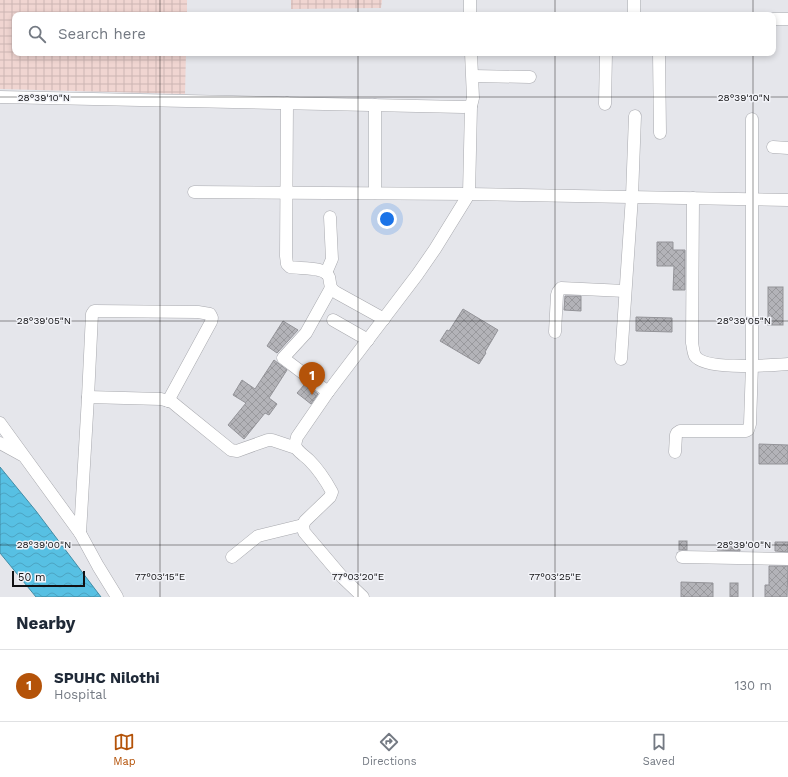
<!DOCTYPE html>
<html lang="en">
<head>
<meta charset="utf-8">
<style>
	:root { --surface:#fff; --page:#f2f2f3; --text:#1f2937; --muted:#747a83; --line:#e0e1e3; --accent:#b45309 }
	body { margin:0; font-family:"Work Sans",sans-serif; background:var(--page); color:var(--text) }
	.scale { position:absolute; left:12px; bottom:10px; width:73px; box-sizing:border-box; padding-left:4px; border:2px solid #111113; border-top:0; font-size:11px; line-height:14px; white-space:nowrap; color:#111113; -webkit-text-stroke:3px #f2f3f8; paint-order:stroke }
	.you { position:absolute; left:387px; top:219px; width:14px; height:14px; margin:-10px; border:3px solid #fff; border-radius:50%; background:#1a73e8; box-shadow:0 0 0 6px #1a73e833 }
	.badge { display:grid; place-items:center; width:26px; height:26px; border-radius:50%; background:var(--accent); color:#fff; font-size:13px; font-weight:700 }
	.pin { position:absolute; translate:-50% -33px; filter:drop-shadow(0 1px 2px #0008) }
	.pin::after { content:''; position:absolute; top:21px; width:14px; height:12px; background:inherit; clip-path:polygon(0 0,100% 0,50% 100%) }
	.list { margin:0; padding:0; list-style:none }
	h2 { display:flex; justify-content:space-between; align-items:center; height:52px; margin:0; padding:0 16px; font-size:17px }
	h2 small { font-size:13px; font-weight:400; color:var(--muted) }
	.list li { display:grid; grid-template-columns:26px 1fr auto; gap:12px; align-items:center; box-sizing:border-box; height:72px; padding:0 16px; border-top:1px solid var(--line) }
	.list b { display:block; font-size:15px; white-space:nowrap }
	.list p { margin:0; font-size:13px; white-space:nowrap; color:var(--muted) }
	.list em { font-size:13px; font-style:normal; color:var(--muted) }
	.icon { flex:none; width:22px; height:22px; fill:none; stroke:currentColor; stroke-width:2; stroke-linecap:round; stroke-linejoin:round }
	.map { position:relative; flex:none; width:788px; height:597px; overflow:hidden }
	.search { position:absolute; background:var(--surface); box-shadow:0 2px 6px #0003; left:12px; right:12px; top:12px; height:44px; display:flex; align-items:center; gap:10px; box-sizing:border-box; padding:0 14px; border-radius:8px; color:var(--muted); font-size:15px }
	.sheet { height:124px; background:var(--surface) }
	nav { display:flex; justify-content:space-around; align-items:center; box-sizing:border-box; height:56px; border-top:1px solid var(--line); background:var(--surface); font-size:11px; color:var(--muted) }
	nav a { display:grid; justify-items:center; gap:2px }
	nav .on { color:var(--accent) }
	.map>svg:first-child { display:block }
</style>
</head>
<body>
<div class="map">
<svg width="788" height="597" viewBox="0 0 788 597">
	<defs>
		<pattern id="industrial-grid" width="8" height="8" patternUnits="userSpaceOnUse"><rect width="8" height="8" fill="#f0d5d1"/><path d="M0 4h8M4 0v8" fill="none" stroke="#cdb6b3"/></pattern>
		<pattern id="water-waves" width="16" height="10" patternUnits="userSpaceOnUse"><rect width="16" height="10" fill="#57c0e3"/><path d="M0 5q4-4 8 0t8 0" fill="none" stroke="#4ba4c2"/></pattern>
		<pattern id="building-cross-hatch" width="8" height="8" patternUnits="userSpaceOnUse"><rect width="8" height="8" fill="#b3b3b8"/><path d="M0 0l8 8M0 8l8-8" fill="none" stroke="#99999d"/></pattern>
	</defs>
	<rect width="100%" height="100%" fill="#e5e6eb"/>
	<g fill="url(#industrial-grid)">
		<polygon points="0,0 187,0 187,15 15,15 15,53 186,53 185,94 0,89"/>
		<polygon points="291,0 382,0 381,8 291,9"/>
	</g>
	<polygon fill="url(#water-waves)" stroke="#428ca5" points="0,467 36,511 101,597 36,597 0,553"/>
	<g fill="url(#building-cross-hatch)" stroke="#939398">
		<polygon points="657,242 673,242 673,250 685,250 685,290 673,290 674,266 657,266"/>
		<rect x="768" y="287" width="15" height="38"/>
		<polygon points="565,296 581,296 581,311 564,310"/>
		<polygon points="463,309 498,330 485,352 486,353 479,364 440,341 447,330 449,331"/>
		<polygon points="636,317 672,318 672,332 636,331"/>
		<polygon points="283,321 298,330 277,353 267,346"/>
		<polygon points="274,360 287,370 269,398 277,404 269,415 265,413 244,439 228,425 246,403 233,395 242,380 255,389"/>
		<polygon points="305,384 318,394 311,404 297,393"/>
		<polygon points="759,444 788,445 788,464 759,464"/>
		<rect x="679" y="541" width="8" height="9"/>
		<polygon points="718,542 740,543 740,551 717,550"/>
		<polygon points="775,542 788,542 788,552 775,551"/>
		<polygon points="769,566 788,566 787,597 765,597 765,585 769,585"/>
		<polygon points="681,582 713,583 713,597 681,597"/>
		<rect x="730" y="583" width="8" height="14"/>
	</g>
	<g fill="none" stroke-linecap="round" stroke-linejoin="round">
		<defs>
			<g id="minor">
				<polyline points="634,0 634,15"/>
				<polyline points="470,15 470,0"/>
				<polyline points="773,19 788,19"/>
				<polyline points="659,53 660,133"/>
				<polyline points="473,76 530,77"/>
				<polyline points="0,97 463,107 471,106 473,98 471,53"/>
				<path d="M287 103 286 256 287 264 290 267C300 269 325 266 329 277 331 286 329 288 337 293L384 319"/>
				<polyline points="605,104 606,53"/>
				<polyline points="375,105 375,193"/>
				<polyline points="773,147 788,148"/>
				<polyline points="194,192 469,194 788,200"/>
				<path d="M693 198 692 343C693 347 693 352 695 356 706 371 770 365 788 364"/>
				<polyline points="326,273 332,259 330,217"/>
				<polyline points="333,320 368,340"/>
				<polyline points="555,332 557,295 558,292 561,288 625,291"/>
				<polyline points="621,359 632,196 635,116"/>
				<polyline points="328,392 283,358 306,333 331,288"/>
				<polyline points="88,397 92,314 94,311 198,312 210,314 212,318 211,322 168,401"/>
				<polyline points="0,423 80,533 98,566 117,597"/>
				<polyline points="0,443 22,455"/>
				<polyline points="675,452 676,435 677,433 680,431 746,431 748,430 750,424 752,365 752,119"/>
				<polyline points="80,533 88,397 161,399 172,402 178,407 231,450 237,451 268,440 272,440 296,448"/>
				<polyline points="232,557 258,536 303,525"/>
				<polyline points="682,557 788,559"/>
				<path d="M363 597 343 578 304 532 303 525 305 521 330 497 332 492C326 481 318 469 309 460 306 457 300 453 297 449 294 446 296 441 297 437L328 392 417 275 435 249 469 194 471 106"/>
			</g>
		</defs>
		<use href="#minor" stroke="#a8a9ae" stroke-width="13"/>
		<use href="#minor" stroke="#fff" stroke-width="12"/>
	</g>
	<path fill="none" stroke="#111113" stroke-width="1" stroke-opacity="0.45" d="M160 0V15M358 0V15M555 0V15M753 0V15M160 53V597M358 53V597M555 53V597M753 53V597M0 97H788M0 321H788M0 545H788"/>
	<g font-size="10" text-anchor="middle" fill="#111113" stroke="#f2f3f8" stroke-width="3" stroke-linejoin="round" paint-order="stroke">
		<text x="44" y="101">28°39'10"N</text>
		<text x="744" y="101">28°39'10"N</text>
		<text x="44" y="324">28°39'05"N</text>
		<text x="744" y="324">28°39'05"N</text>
		<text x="44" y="548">28°39'00"N</text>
		<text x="744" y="548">28°39'00"N</text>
		<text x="160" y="580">77°03'15"E</text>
		<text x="358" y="580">77°03'20"E</text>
		<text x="555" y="580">77°03'25"E</text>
	</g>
</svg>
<div class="scale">50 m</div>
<div class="you"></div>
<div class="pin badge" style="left:312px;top:395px">1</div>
<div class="search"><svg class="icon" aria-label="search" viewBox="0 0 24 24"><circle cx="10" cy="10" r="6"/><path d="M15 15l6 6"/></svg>Search here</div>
</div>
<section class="sheet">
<h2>Nearby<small></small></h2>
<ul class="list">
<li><span class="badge">1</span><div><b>SPUHC Nilothi</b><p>Hospital</p></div><em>130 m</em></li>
</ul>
</section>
<nav>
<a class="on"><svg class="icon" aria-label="map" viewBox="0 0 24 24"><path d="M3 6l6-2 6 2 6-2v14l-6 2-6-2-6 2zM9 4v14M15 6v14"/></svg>Map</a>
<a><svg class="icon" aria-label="directions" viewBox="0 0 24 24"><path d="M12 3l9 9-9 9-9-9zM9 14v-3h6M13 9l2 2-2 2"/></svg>Directions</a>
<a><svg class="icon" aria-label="saved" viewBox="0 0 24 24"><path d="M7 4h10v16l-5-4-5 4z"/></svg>Saved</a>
</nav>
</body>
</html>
